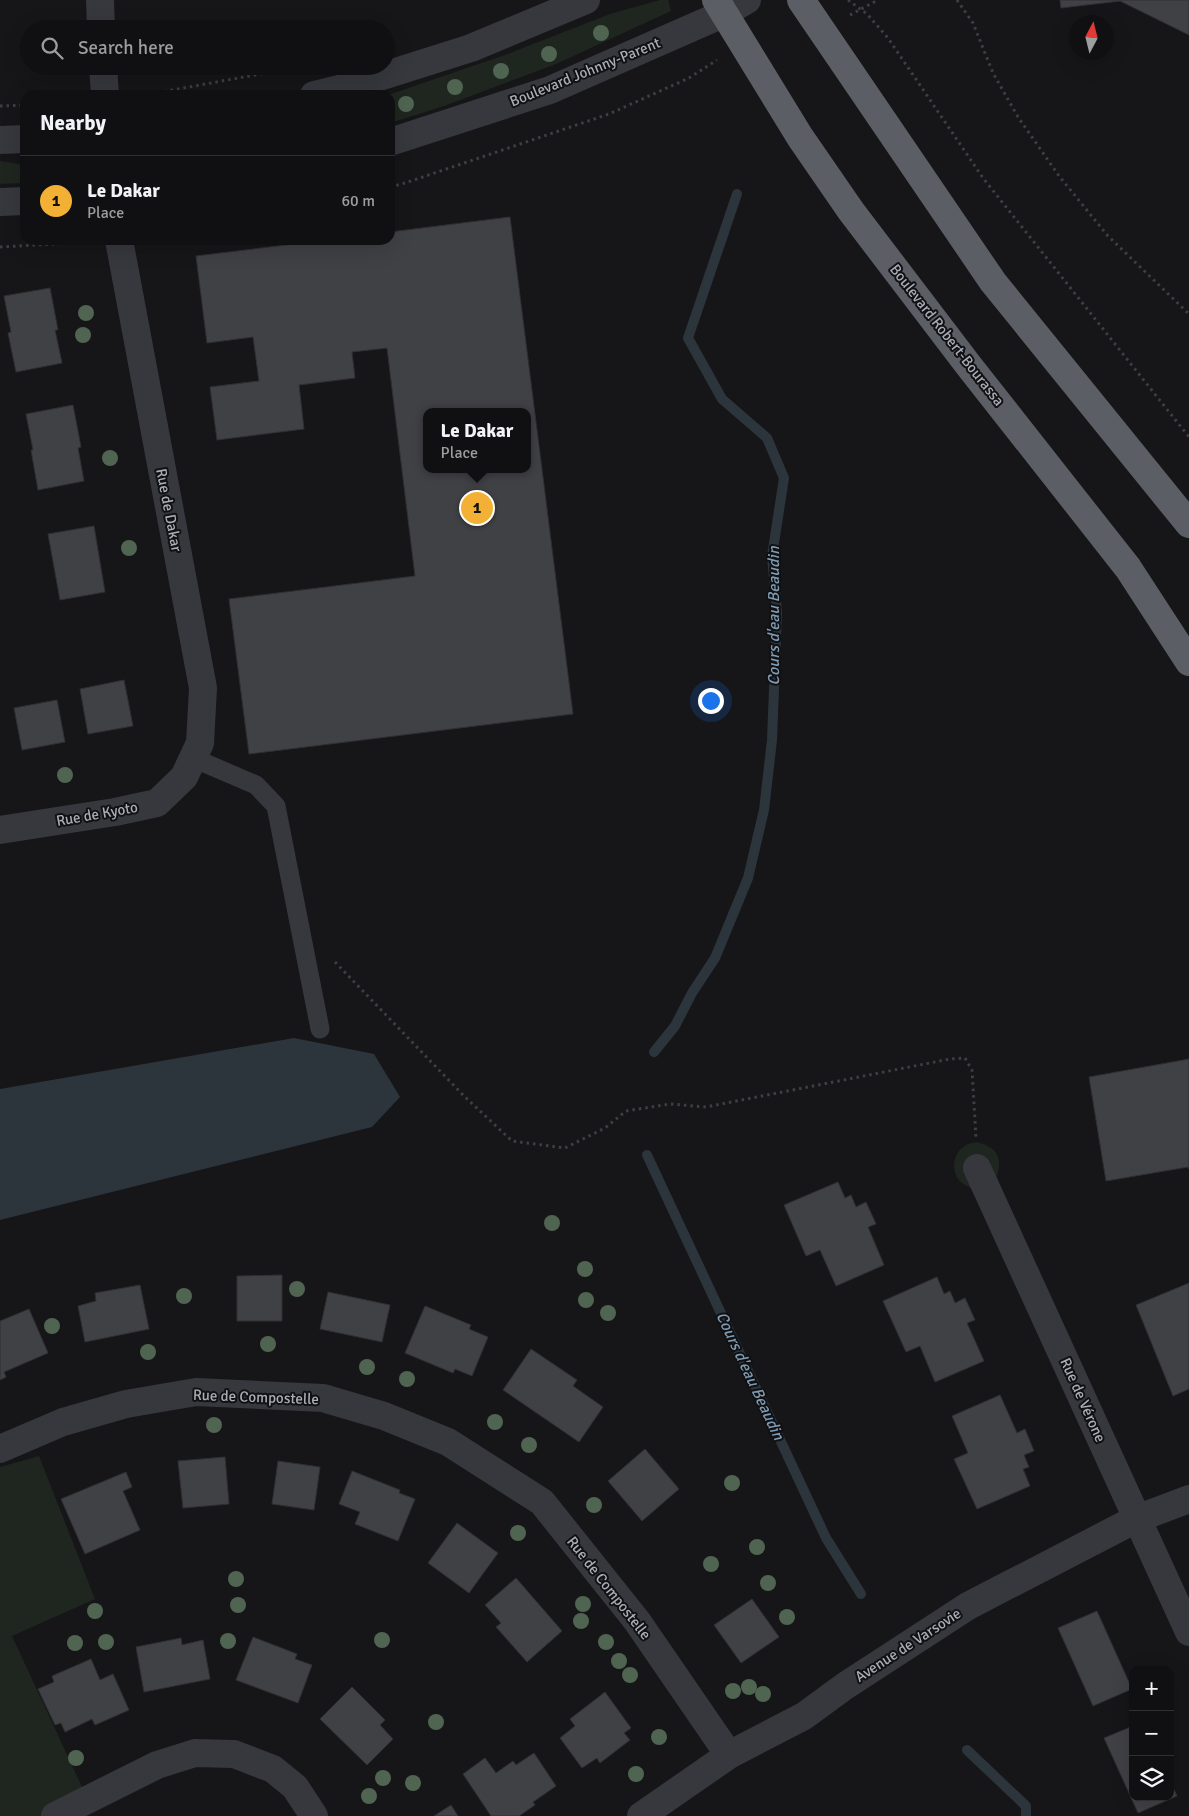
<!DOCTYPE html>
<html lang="en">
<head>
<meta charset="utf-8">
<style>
	:root { --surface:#101012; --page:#19191b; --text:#f1f3f6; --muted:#9c9d9f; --line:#303032; --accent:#f2b134 }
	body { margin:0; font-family:Signika,sans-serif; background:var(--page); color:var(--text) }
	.controls { position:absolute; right:15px; bottom:15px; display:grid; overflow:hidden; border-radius:10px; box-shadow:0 5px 20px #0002 }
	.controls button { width:45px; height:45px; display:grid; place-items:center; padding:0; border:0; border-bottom:1px solid var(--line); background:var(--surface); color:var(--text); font:25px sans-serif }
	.compass { position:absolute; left:1069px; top:15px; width:45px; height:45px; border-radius:50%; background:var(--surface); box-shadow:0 5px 20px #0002; rotate:7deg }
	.you { position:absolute; left:710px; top:700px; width:18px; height:18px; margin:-12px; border:4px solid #fff; border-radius:50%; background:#1a73e8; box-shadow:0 0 0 8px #1a73e833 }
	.badge { display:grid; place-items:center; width:32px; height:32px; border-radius:50%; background:var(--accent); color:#111; font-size:16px; font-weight:700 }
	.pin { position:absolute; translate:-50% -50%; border:2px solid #fff; box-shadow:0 1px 5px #0006 }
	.popup { position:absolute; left:423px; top:408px; width:108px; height:65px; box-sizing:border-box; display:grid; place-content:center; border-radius:10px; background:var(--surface); filter:drop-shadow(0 1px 4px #0005); font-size:16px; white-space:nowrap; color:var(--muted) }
	.popup b { font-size:19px; color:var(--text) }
	.popup::after { content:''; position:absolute; left:50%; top:100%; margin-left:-10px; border:10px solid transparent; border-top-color:var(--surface) }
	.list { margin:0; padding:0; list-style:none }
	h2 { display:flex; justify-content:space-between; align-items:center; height:65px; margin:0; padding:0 20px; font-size:21px }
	h2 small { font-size:16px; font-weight:400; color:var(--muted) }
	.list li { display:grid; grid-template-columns:32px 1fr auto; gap:15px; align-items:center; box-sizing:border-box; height:90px; padding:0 20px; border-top:1px solid var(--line) }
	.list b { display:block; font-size:19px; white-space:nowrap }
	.list p { margin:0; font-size:16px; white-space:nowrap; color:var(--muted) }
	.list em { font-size:16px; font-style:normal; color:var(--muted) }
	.icon { flex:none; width:28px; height:28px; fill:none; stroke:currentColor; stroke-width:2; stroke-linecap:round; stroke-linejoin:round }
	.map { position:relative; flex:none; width:1189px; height:1816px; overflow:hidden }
	.search { position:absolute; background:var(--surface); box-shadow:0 5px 20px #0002; left:20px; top:20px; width:375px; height:55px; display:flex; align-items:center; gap:12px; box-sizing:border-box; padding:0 18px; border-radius:28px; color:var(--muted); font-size:19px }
	.panel { position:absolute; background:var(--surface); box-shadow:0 5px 20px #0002; left:20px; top:90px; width:375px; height:155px; border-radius:15px }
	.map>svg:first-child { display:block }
</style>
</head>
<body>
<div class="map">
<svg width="1189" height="1816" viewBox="0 0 1189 1816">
	<rect width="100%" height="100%" fill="#161618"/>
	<g fill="#1e261f">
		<polygon points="660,0 668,0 671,11 556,64 444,106 390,123 390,95 388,95 505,55 610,14"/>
		<polygon points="0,161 25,165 25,183 0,184"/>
		<path d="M977 1142C999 1148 1003 1159 996 1179L973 1189C969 1187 965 1185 962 1183 950 1173 952 1153 966 1145 969 1143 974 1143 977 1142Z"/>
		<polygon points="39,1456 95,1599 12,1636 88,1800 61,1816 0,1816 0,1467"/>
	</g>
	<polygon fill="#2c353c" points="294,1038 374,1054 400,1097 372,1127 0,1220 0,1089"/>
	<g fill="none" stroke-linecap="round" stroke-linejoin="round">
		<g stroke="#2c353c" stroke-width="10">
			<polyline points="654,1052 675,1026 692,993 715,958 748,878 764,810 772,740 777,612 772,556 784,478 767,438 722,399 688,338 737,194"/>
			<polyline points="647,1155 826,1538 861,1594"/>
			<polyline points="967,1750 1026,1806 1026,1816"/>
		</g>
	</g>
	<g fill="#404145" stroke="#303034" fill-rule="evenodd">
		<polygon points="1060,0 1189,0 1189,35 1120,1 1061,8"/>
		<path d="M510 217 573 714 249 754 229 599 415 576 387 348 352 352 355 378 299 385 304 429 217 440 210 387 259 381 253 337 207 343 196 256 327 240H390V232ZM427 412H527V469H427Z"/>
		<polygon points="50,288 58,330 55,330 62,363 16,372 8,333 11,332 4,296"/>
		<polygon points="73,405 81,447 78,448 84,481 38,490 31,450 33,450 26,414"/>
		<polygon points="94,526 105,592 60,600 48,534"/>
		<polygon points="124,680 133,726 88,734 80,689"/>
		<polygon points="57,700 65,742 22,750 14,708"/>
		<polygon points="1189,1059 1189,1169 1188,1167 1106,1181 1089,1077"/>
		<polygon points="838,1182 845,1198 851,1195 856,1207 866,1202 876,1224 868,1227 884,1265 836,1286 820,1250 806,1256 784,1205"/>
		<polygon points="282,1275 282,1321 237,1321 237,1276"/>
		<polygon points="937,1277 944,1294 950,1291 955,1303 965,1298 975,1320 967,1323 984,1361 935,1382 920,1346 906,1352 883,1301"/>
		<polygon points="1189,1283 1189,1389 1173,1396 1136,1305"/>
		<polygon points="140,1285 149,1329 85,1342 78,1306 96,1301 95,1293"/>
		<polygon points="328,1292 390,1305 382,1342 320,1329"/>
		<polygon points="425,1306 471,1325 469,1329 488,1337 472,1376 455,1369 453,1373 405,1353"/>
		<polygon points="29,1309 48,1353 4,1372 6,1377 0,1380 0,1321"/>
		<polygon points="531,1349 577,1380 573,1386 603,1407 579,1442 503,1390"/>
		<polygon points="1000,1395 1017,1433 1025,1429 1034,1451 1024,1455 1029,1467 1023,1469 1030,1486 977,1509 954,1459 968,1453 952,1416"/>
		<polygon points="645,1449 679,1489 642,1521 608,1481"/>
		<polygon points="225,1457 229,1504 183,1508 178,1461"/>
		<polygon points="278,1461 320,1467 314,1510 272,1504"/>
		<polygon points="352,1471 400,1490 399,1493 415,1499 398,1541 355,1524 360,1512 339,1504"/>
		<polygon points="126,1472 132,1487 123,1491 140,1530 85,1554 61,1499"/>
		<polygon points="457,1523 498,1553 469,1593 428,1563"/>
		<polygon points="516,1578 562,1631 527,1662 496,1627 501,1623 485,1605"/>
		<polygon points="752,1599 779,1637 741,1663 714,1625"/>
		<polygon points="1097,1611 1132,1689 1093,1706 1058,1628"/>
		<polygon points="253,1637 297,1654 295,1659 312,1665 298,1703 236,1680"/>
		<polygon points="181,1638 182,1645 203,1640 210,1679 144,1692 136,1647"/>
		<polygon points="91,1659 100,1680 113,1674 129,1710 95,1725 92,1719 65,1732 61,1723 55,1725 38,1689 54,1682 52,1676"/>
		<polygon points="352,1687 385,1720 380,1725 393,1739 367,1765 320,1719"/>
		<polygon points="605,1692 631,1728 624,1733 630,1740 600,1763 597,1758 582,1768 560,1738 575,1726 570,1719"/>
		<polygon points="1133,1726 1133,1797 1170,1797 1170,1781 1177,1796 1138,1813 1104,1738"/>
		<polygon points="534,1753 556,1786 533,1802 535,1805 519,1816 491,1816 463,1774 485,1758 496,1773 513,1761 516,1765"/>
		<polygon points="451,1805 458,1816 434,1816"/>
	</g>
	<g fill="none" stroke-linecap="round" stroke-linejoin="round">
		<g stroke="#3d3f44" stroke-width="3" stroke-dasharray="2.5 4" stroke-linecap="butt">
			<polyline points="848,0 867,14 888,38 983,178 1189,437"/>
			<polyline points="957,0 973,23 993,73 1018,117 1059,176 1108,236 1189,314"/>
			<polyline points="850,15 878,0"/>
			<polyline points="145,95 299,67"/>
			<polyline points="0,106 25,105"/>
			<polyline points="390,187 405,183 609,114 689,78 717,60"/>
			<polyline points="0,247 89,242"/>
			<polyline points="335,962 464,1096 512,1141 565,1148 605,1128 626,1111 670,1104 706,1107 950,1059 965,1058 972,1070 976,1138"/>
		</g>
		<polyline stroke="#37383d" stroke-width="19" points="193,758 256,785 276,806 320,1029"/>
		<g stroke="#37383d" stroke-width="28">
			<polyline points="100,0 101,29"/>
			<polyline points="103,66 105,95"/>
			<polyline points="0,830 115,812 157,803 184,777 200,743 203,688 119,240"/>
			<polyline points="977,1168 1189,1632"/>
			<polyline points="0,1449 63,1422 126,1404 196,1392 323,1398 384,1416 448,1442 542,1502 637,1621 729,1755"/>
			<polyline points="55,1816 157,1765 195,1753 234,1754 273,1769 295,1787 314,1816"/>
			<polyline points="641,1816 729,1755 804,1716 845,1686 968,1606 1136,1519 1189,1499"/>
		</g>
		<g stroke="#37383d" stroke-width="28">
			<polyline points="314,95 351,86 471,48 586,0"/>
			<polyline points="0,140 25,139"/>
			<polyline points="390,142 550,90 723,14 747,0"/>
			<polyline points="0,202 25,201"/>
		</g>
		<g stroke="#5b5e65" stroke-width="28">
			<polyline points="716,0 800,137 851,211 969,366 1128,568 1189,662"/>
			<polyline points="801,0 993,282 1189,524"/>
		</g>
	</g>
	<g fill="#506452">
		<circle cx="601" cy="33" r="8"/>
		<circle cx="549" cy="54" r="8"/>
		<circle cx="501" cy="71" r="8"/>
		<circle cx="455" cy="87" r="8"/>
		<circle cx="406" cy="104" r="8"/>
		<circle cx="86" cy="313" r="8"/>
		<circle cx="83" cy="335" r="8"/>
		<circle cx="110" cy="458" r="8"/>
		<circle cx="129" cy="548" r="8"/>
		<circle cx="65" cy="775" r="8"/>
		<circle cx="552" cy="1223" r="8"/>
		<circle cx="585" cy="1269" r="8"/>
		<circle cx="297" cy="1289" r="8"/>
		<circle cx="184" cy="1296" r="8"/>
		<circle cx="586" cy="1300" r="8"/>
		<circle cx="608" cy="1313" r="8"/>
		<circle cx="52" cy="1326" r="8"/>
		<circle cx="268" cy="1344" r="8"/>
		<circle cx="148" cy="1352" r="8"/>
		<circle cx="367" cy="1367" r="8"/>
		<circle cx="407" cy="1379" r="8"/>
		<circle cx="495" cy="1422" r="8"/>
		<circle cx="214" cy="1425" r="8"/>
		<circle cx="529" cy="1445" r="8"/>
		<circle cx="732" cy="1483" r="8"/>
		<circle cx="594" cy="1505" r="8"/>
		<circle cx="518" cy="1533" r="8"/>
		<circle cx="757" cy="1547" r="8"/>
		<circle cx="711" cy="1564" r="8"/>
		<circle cx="236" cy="1579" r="8"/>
		<circle cx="768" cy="1583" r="8"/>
		<circle cx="583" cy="1604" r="8"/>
		<circle cx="238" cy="1605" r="8"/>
		<circle cx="95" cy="1611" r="8"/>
		<circle cx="787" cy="1617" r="8"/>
		<circle cx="581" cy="1621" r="8"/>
		<circle cx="382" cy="1640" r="8"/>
		<circle cx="228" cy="1641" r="8"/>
		<circle cx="106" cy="1642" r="8"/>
		<circle cx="606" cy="1642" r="8"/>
		<circle cx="75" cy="1643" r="8"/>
		<circle cx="619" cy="1661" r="8"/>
		<circle cx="630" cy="1675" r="8"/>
		<circle cx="749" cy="1687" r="8"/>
		<circle cx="733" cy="1691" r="8"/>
		<circle cx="763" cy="1694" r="8"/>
		<circle cx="436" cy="1722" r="8"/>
		<circle cx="659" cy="1737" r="8"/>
		<circle cx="76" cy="1758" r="8"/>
		<circle cx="636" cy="1774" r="8"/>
		<circle cx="383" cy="1778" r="8"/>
		<circle cx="413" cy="1783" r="8"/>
		<circle cx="369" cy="1796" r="8"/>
	</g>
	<g text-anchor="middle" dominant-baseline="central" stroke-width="4" stroke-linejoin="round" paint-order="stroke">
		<g font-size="15" fill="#a8adb8" stroke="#111113">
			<text transform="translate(585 72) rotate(-22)">Boulevard Johnny-Parent</text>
			<text transform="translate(947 335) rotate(52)">Boulevard Robert-Bourassa</text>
			<text transform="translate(169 510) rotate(79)">Rue de Dakar</text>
			<text transform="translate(97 814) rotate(-10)">Rue de Kyoto</text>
			<text transform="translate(256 1397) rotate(2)">Rue de Compostelle</text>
			<text transform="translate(1083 1400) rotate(66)">Rue de Vérone</text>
			<text transform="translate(609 1588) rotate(52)">Rue de Compostelle</text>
			<text transform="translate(908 1645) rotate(-33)">Avenue de Varsovie</text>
		</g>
		<g font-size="16" font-style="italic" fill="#7f9bb3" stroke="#111113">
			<text transform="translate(774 616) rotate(-90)">Cours d'eau Beaudin</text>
			<text transform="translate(750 1376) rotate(65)">Cours d'eau Beaudin</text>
		</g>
	</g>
</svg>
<div class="controls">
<button>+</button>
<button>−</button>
<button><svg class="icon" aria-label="layers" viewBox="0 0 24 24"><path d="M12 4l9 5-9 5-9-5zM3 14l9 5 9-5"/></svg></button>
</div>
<svg class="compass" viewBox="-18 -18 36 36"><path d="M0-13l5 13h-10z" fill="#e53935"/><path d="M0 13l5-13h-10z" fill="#9c9d9f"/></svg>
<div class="you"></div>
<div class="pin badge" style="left:477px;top:508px">1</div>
<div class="popup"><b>Le Dakar</b>Place</div>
<div class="search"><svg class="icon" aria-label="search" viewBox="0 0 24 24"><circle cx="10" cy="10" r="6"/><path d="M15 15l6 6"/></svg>Search here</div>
<section class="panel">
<h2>Nearby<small></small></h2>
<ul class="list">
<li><span class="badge">1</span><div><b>Le Dakar</b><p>Place</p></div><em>60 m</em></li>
</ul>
</section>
</div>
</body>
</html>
